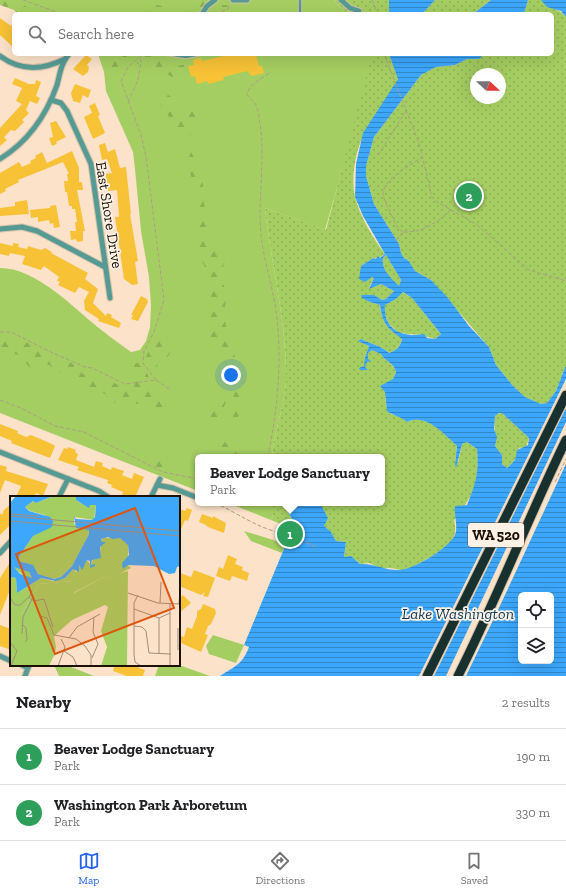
<!DOCTYPE html>
<html lang="en">
<head>
<meta charset="utf-8">
<style>
	:root { --surface:#fff; --page:#f2f2f2; --text:#202124; --muted:#757577; --line:#e0e0e0; --accent:#2563eb }
	body { margin:0; font-family:"Zilla Slab",serif; background:var(--page); color:var(--text) }
	.controls { position:absolute; right:12px; bottom:12px; display:grid; overflow:hidden; border-radius:6px; box-shadow:0 4px 16px #0002 }
	.controls button { width:36px; height:36px; display:grid; place-items:center; padding:0; border:0; border-bottom:1px solid var(--line); background:var(--surface); color:var(--text); font:20px sans-serif }
	.compass { position:absolute; left:470px; top:68px; width:36px; height:36px; border-radius:50%; background:var(--surface); box-shadow:0 4px 16px #0002; rotate:111deg }
	.you { position:absolute; left:231px; top:375px; width:14px; height:14px; margin:-10px; border:3px solid #fff; border-radius:50%; background:#1a73e8; box-shadow:0 0 0 6px #1a73e833 }
	.badge { display:grid; place-items:center; width:26px; height:26px; border-radius:50%; background:var(--accent); color:#fff; font-size:13px; font-weight:700 }
	.pin { position:absolute; translate:-50% -50%; border:2px solid #fff; box-shadow:0 1px 4px #0006 }
	.popup { position:absolute; left:195px; top:454px; width:190px; height:52px; box-sizing:border-box; display:grid; place-content:center; border-radius:6px; background:var(--surface); filter:drop-shadow(0 1px 3px #0005); font-size:13px; white-space:nowrap; color:var(--muted) }
	.popup b { font-size:15px; color:var(--text) }
	.popup::after { content:''; position:absolute; left:50%; top:100%; margin-left:-8px; border:8px solid transparent; border-top-color:var(--surface) }
	.list { margin:0; padding:0; list-style:none }
	h2 { display:flex; justify-content:space-between; align-items:center; height:52px; margin:0; padding:0 16px; font-size:17px }
	h2 small { font-size:13px; font-weight:400; color:var(--muted) }
	.list li { display:grid; grid-template-columns:26px 1fr auto; gap:12px; align-items:center; box-sizing:border-box; height:56px; padding:0 16px; border-top:1px solid var(--line) }
	.list b { display:block; font-size:15px; white-space:nowrap }
	.list p { margin:0; font-size:13px; white-space:nowrap; color:var(--muted) }
	.list em { font-size:13px; font-style:normal; color:var(--muted) }
	.icon { flex:none; width:22px; height:22px; fill:none; stroke:currentColor; stroke-width:2; stroke-linecap:round; stroke-linejoin:round }
	.map { position:relative; flex:none; width:566px; height:676px; overflow:hidden }
	.search { position:absolute; background:var(--surface); box-shadow:0 4px 16px #0002; left:12px; right:12px; top:12px; height:44px; display:flex; align-items:center; gap:10px; box-sizing:border-box; padding:0 14px; border-radius:6px; color:var(--muted); font-size:15px }
	.sheet { height:164px; background:var(--surface) }
	nav { display:flex; justify-content:space-around; align-items:center; box-sizing:border-box; height:56px; border-top:1px solid var(--line); background:var(--surface); font-size:11px; color:var(--muted) }
	nav a { display:grid; justify-items:center; gap:2px }
	nav .on { color:var(--accent) }
	.map>svg:first-child { display:block }
</style>
</head>
<body>
<div class="map">
<svg width="566" height="676" viewBox="0 0 566 676">
	<defs>
		<pattern id="forest-firs" width="22" height="20" patternUnits="userSpaceOnUse"><rect width="22" height="20" fill="#a5ce62"/><path d="M5 1l3.5 6h-7zM16 11l3.5 6h-7z" fill="#8db054"/></pattern>
		<pattern id="park-dots" width="8" height="8" patternUnits="userSpaceOnUse"><rect width="8" height="8" fill="#a5ce62"/><path d="M2 2h.1M6 6h.1" fill="none" stroke="#8db054" stroke-width="1.8" stroke-linecap="round"/></pattern>
		<pattern id="water-rules" width="6" height="5" patternUnits="userSpaceOnUse"><rect width="6" height="5" fill="#3ca7fc"/><path d="M0 2.5h6" fill="none" stroke="#3287ca"/></pattern>
	</defs>
	<rect width="100%" height="100%" fill="#fbe2c9"/>
	<g fill="#a5ce62">
		<polygon points="5,0 334,0 346,14 38,14"/>
		<path d="M98 54 375 55 325 230 265 208C271 264 287 323 286 379 285 405 274 431 272 457H198V491L0 413V268C38 268 75 310 104 332 112 339 122 345 131 352L140 350 146 341 150 327 151 305 149 277 141 231 135 169 133 152 106 91 104 72Z"/>
		<polygon points="228,503 273,503 273,515 271,520"/>
		<polygon points="244,531 286,544 282,553 251,541"/>
		<polygon points="213,635 244,645 236,663 209,654 206,646"/>
		<polygon points="54,665 66,665 94,676 59,676"/>
		<polygon points="159,665 179,665 210,676 155,676"/>
	</g>
	<g fill="url(#forest-firs)">
		<polygon points="0,0 13,0 42,14 18,14 14,10 0,5"/>
		<path d="M198 0H212L215 5H238C230 17 199 14 186 14V11L192 9Z"/>
		<polygon points="151,1 157,5 162,6 166,14 136,14 143,4"/>
		<polygon points="106,54 129,54 116,69 111,71"/>
		<polygon points="137,54 156,54 179,66 184,64 187,69 176,79 161,71 158,73 145,70 137,63"/>
		<polygon points="162,90 171,97 170,105 177,108 195,108 198,115 190,135 186,138 162,108 158,96"/>
		<polygon points="192,153 203,184 207,244 216,251 227,254 222,270 222,280 227,295 224,314 228,338 236,359 242,413 236,419 225,414 234,395 220,375 228,366 207,338 206,325 212,307 210,280 204,265 195,251 196,194 192,178 185,163 185,154"/>
		<polygon points="158,330 161,330 169,342 171,350 166,361 158,362 157,367 161,371 158,376 146,357"/>
		<path d="M19 339 80 367 82 373 89 378C108 376 115 387 132 388L134 363H143C152 384 153 394 175 404L177 403 178 408 161 413C151 408 139 400 127 406L117 401 108 408 104 403 107 395 99 391H93C87 381 72 377 62 373 55 370 51 363 42 364 39 365 34 368 31 369L19 355 10 353 0 348V341L11 342Z"/>
		<polygon points="222,392 228,397 221,414 223,422 218,423 215,419 213,423 204,424 204,419 198,414 218,401"/>
		<polygon points="218,438 236,449 237,457 225,457 224,448 214,444"/>
		<path d="M143 456 151 458 157 456 172 460 171 469C162 471 147 465 143 456Z"/>
	</g>
	<g fill="url(#park-dots)" fill-rule="evenodd">
		<polygon points="334,0 389,0 389,14 346,14"/>
		<polygon points="435,0 491,0 473,14 422,14"/>
		<path d="M528 0H543C547 9 560 8 566 17V365L556 391 547 403 541 404 525 397 513 386 496 365 489 347 431 280 415 271 409 261 404 258 401 253 399 244 374 204 366 176V166L374 137 421 75 436 67 455 65 467 59H477L484 54H552V14H524ZM476 74H500V98H476Z"/>
		<path d="M372 54H389L398 77C396 93 379 110 370 124 357 141 350 176 355 197 360 217 373 238 385 254L377 259 373 258 361 266 374 278 369 288 381 284 394 291 386 299 382 300 374 295H361L370 302 380 305C383 324 386 327 402 338 400 347 397 350 389 353 380 345 371 344 361 339L359 341 369 346 365 365 360 370H367L365 367 368 353 372 350 381 354C385 362 394 362 396 372 389 390 380 395 390 414L402 417 407 422C426 413 444 433 457 446L455 463 458 462 462 444 467 442 477 449C480 480 474 495 454 520 456 528 456 536 450 543 443 551 413 568 403 570 397 570 390 566 383 569L369 563 360 564 356 560 344 557 346 542 336 541 331 532 323 526 320 503H382V457H272C274 431 285 405 286 378 287 322 271 264 265 208L326 230Z"/>
		<path d="M386 255 401 280 399 287C391 278 381 270 383 258Z"/>
		<polygon points="402,292 412,298 441,334 435,339 421,335 399,333 388,323 385,314 385,305 396,299"/>
		<path d="M502 413 529 438 526 447 519 448 515 460 507 468 502 464V455L495 446C497 435 492 423 496 414Z"/>
		<polygon points="273,503 287,503 287,510 299,531 293,546 280,540 286,526 271,520 273,515"/>
	</g>
	<g fill="url(#water-rules)" fill-rule="evenodd">
		<polygon points="389,0 435,0 422,14 389,14"/>
		<polygon points="491,0 528,0 524,14 473,14"/>
		<polygon points="541,0 566,0 566,17 561,11 547,7"/>
		<path d="M389 54H484L479 59H467L455 65 436 67 421 75 374 137 366 166V176L374 204 399 244 401 253 404 258 409 261 415 271 431 280 448 298 469 326 489 347 496 365 513 386 525 397 541 404 547 403 556 391 566 365V676H220C235 666 242 665 249 647L244 645 286 544 299 531 287 510V503H320L328 518 324 526 331 532 336 541 346 542 344 557 351 556 360 564C374 563 384 570 398 570 411 571 455 546 456 531 457 523 454 514 455 506L467 505C476 483 479 472 477 449L467 442 462 444 456 468 455 464 457 446C444 434 426 413 407 422 401 416 393 416 387 411L385 392 380 386 393 379 396 372C394 362 385 362 381 354L372 350 368 353V359L371 361 367 362 365 367 368 370H360L359 368 364 366 365 358 369 346 358 341 361 339C371 344 380 345 389 353 397 350 400 347 402 339 386 327 383 324 380 305L370 302 362 298 361 295H374L382 300 386 299 394 291 381 284 369 289 374 278 372 277 365 282 359 279 361 266 373 258 376 259 378 256 380 258 385 254 363 216 355 197 356 164 363 133 398 79ZM386 255 401 280 399 286C391 278 381 270 383 258ZM403 292 412 298 441 334 435 339 427 338 424 334C402 338 383 329 385 305L396 299ZM499 413H502L529 438 528 445 517 450 515 460 507 468 502 464V455L495 446 497 437 494 429 495 416ZM521 595H551V661H521Z"/>
	</g>
	<g fill="#fbe2c9">
		<polygon points="566,379 566,408 434,676 419,676"/>
		<polygon points="566,422 566,464 498,610 466,676 446,676"/>
	</g>
	<g fill="#f7c236">
		<polygon points="0,18 11,26 14,22 14,48 0,35"/>
		<polygon points="232,54 245,54 245,56 256,54 259,66 262,66 264,73 252,76 247,71 223,77 224,80 208,84 207,81 197,84 195,76 191,77 188,66 194,65 193,60 201,58 202,61"/>
		<polygon points="86,55 92,59 87,65 89,67 88,72 83,76 73,69"/>
		<polygon points="15,78 29,84 35,84 36,80 41,82 36,96 40,98 37,104 30,101 29,103 26,110 29,113 22,120 24,122 15,131 11,130 4,137 7,140 0,146 0,128 22,104 16,101 22,88 12,84"/>
		<polygon points="75,84 91,90 88,98 83,95 80,103 73,101 71,93"/>
		<polygon points="95,103 100,115 98,116 105,133 93,139 84,117 92,113 89,106"/>
		<polygon points="56,121 66,137 56,142 57,144 52,146 49,138 53,137 50,123"/>
		<polygon points="105,143 108,152 115,149 120,168 126,167 131,214 130,214 138,261 135,262 138,284 132,285 124,279 115,217 119,217 117,190 108,191 105,174 112,173 107,159 102,160 99,145"/>
		<polygon points="72,151 79,168 79,182 82,182 83,190 77,190 85,231 83,231 83,241 77,242 76,239 71,240 70,231 76,231 75,222 77,222 75,209 72,209 72,206 69,206 67,192 65,192 64,181 68,181 67,174 69,174 63,162 18,180 19,182 5,189 6,191 0,194 0,173 19,162 22,167 31,163 30,161 36,158 35,156 42,152 47,163"/>
		<polygon points="27,200 29,214 0,216 0,208 15,206 15,202"/>
		<polygon points="56,205 60,227 54,228 53,223 50,224 49,220 38,222 38,217 31,218 30,210 50,208 50,206"/>
		<polygon points="0,243 13,246 13,243 19,244 18,247 27,249 28,246 41,250 45,248 52,252 51,253 88,273 85,279 98,289 93,303 106,316 107,313 112,315 111,317 121,323 119,328 98,321 99,319 85,310 84,301 89,292 79,287 75,293 58,285 60,282 57,281 59,277 44,266 41,270 22,264 25,256 10,253 9,256 0,254"/>
		<polygon points="141,296 147,299 148,302 138,321 131,319 133,315 131,315"/>
		<polygon points="0,424 18,431 17,433 26,437 31,435 52,444 55,446 50,458 11,443 12,441 0,436"/>
		<polygon points="68,447 76,450 75,452 78,454 76,460 94,467 96,461 103,463 102,466 111,470 112,467 124,471 122,475 132,479 134,473 144,477 135,497 122,495 123,492 111,487 112,485 107,483 108,480 77,470 79,467 58,460 64,448 67,449"/>
		<polygon points="0,465 7,467 6,471 48,484 43,496 36,493 34,497 16,497 21,486 5,480 0,493"/>
		<polygon points="11,504 11,524 0,535 0,513 2,515 4,510"/>
		<polygon points="187,508 192,510 188,521 185,520 179,534 179,509 185,511"/>
		<polygon points="202,514 213,518 213,516 226,523 224,533 208,527 206,525 199,522"/>
		<polygon points="228,555 237,559 235,564 243,567 242,570 249,573 247,581 232,576 230,581 216,576 219,567 223,569"/>
		<polygon points="11,561 11,587 0,615 0,578"/>
		<polygon points="194,570 215,578 208,597 203,596 205,592 201,595 179,586 180,573 191,577"/>
		<polygon points="183,595 191,603 179,613 179,599"/>
		<polygon points="203,604 215,609 216,613 211,624 208,626 205,634 208,635 201,652 179,642 179,635 184,637 187,627 192,629 197,616 197,611 201,609"/>
		<polygon points="0,625 11,629 11,650 0,646"/>
		<polygon points="115,665 132,665 145,670 143,676 127,676 113,671"/>
	</g>
	<g fill="none" stroke-linecap="round" stroke-linejoin="round">
		<defs>
			<g id="lane">
				<polyline points="300,0 300,14"/>
				<polyline points="168,54 186,57 200,54"/>
			</g>
			<g id="street">
				<polyline points="233,0 247,0"/>
				<polyline points="341,0 350,8 359,11"/>
				<polyline points="202,14 207,6 215,0"/>
				<path d="M0 56C21 72 43 70 65 59"/>
				<polyline points="51,100 61,103 67,111 91,164 110,298"/>
				<path d="M0 159C29 141 46 116 57 85 60 74 61 63 69 54"/>
				<polyline points="0,229 22,227 37,231 105,267"/>
				<polyline points="0,452 99,491 108,497"/>
				<polyline points="157,485 173,488 198,498"/>
				<polyline points="59,497 68,479"/>
				<polyline points="151,497 160,479"/>
				<polyline points="0,553 11,541"/>
				<polyline points="0,656 11,661"/>
				<polyline points="22,665 28,668"/>
				<polyline points="25,676 29,665"/>
			</g>
			<g id="highway">
				<polyline points="427,676 566,395"/>
				<path d="M458 676C497 599 528 518 566 440"/>
			</g>
		</defs>
		<use href="#lane" stroke="#d7c1aa" stroke-width="4.5"/>
		<use href="#street" stroke="#d7c1aa" stroke-width="7"/>
		<use href="#highway" stroke="#d7c1aa" stroke-width="11"/>
		<g stroke="#af9c87" stroke-width="1" stroke-dasharray="4 2" stroke-linecap="butt">
			<polyline points="23,0 62,14"/>
			<polyline points="372,0 378,14"/>
			<polyline points="103,14 132,14"/>
			<polyline points="216,14 228,9 230,5"/>
			<polyline points="384,54 419,143 432,197 437,202 476,224 529,270 566,281"/>
			<polyline points="128,102 138,80 141,61 140,58"/>
			<polyline points="378,155 406,111"/>
			<path d="M403 232C396 228 394 219 390 212 387 205 381 196 384 189 390 175 411 165 422 157"/>
			<path d="M396 241 403 232C422 233 436 223 450 211"/>
			<polyline points="0,332 11,332 55,354 85,367 92,368 125,384 156,380 143,363 144,351 154,332 164,300 146,157 141,135 121,81 128,67 143,54"/>
			<polyline points="156,380 169,389"/>
			<polyline points="0,400 23,409 55,426 84,432 163,472 198,479"/>
			<path d="M268 457C277 411 282 366 277 318 274 290 264 263 261 235 257 193 268 150 257 108 256 101 249 100 247 94 250 83 263 78 271 72"/>
			<polyline points="555,482 566,459"/>
			<path d="M215 503C242 515 262 532 293 535"/>
			<polyline points="290,535 316,547"/>
		</g>
		<use href="#lane" stroke="#569b93" stroke-width="2.5"/>
		<use href="#street" stroke="#569b93" stroke-width="5"/>
		<use href="#highway" stroke="#18312e" stroke-width="9"/>
	</g>
	<g text-anchor="middle" dominant-baseline="central" stroke-width="3.5" stroke-linejoin="round" paint-order="stroke">
		<rect fill="#fef1e5" stroke="#5f5449" stroke-width="1" x="468" y="523" width="56" height="24" rx="3"/>
		<g font-size="14" font-weight="bold" fill="#1b1106">
			<text x="496" y="535">WA 520</text>
		</g>
		<g font-size="15" fill="#1b1106" stroke="#fef1e5">
			<text transform="translate(109 215) rotate(81)">East Shore Drive</text>
		</g>
		<g font-size="16" font-style="italic" fill="#0e395a" stroke="#fef1e5">
			<text x="458" y="613">Lake Washington</text>
		</g>
	</g>
	<g transform="translate(10 496)">
		<rect width="170" height="170" fill="#fbe2c9"/>
		<path d="M118 75 117 170H91L97 151 91 135 98 111 95 109 62 124 43 141 44 159 39 170H0V165L11 148V119L29 88 63 85 64 97 92 82Z" fill="#a5ce62"/>
		<path d="M101 87 102 90 94 93 90 98 59 115 63 109 74 105V101ZM104 99 109 111 106 124 109 142 105 146 107 142 103 132 104 110 99 108ZM29 116 40 120 41 129 50 133 44 140 46 151 44 162 43 143 39 133 35 131V124L25 120V117L30 121Z" fill="#a5ce62"/>
		<path d="M43 0H66L67 5 75 9H86L84 24 64 21V28L79 34V38L62 70 51 81 43 83 28 78 22 69 8 65V62L23 40 34 33 35 19 20 15 15 11 23 5 26 7ZM93 42H110L118 48V69L121 72 109 78 92 82 63 97V85L29 88 11 119V144L19 159V166L18 170H0V81L6 82 7 97 31 82 43 85 55 82 67 68 65 75 67 76 69 69 71 72 69 67 74 57 75 68 77 64 81 69 83 63 90 62 91 45ZM3 71H11L19 76 22 82 15 81Z" fill="#a5ce62"/>
		<path d="M6 0H43L26 7 23 5 15 11 19 15 40 21 43 25 42 31 23 40 8 62V65L23 69 28 78 44 83 51 81 62 70 79 38V34L66 32 64 20 66 23 82 24 85 21 86 9H80L79 12 66 4V0H170V70L167 71 165 77 159 78 144 70 118 69 113 73 112 67 119 59 118 49 110 42 103 43 98 41 91 43 92 46H96L90 51 91 62 82 64 81 69 85 68V70L80 72V65L77 64 72 74 69 69V76L63 73 55 82 46 85 31 82 7 97 6 82 0 81V7ZM4 71 19 76 22 82 10 78Z" fill="#3ca7fc" fill-rule="evenodd"/>
		<path fill="none" stroke="#a18e7b" stroke-width="1" d="M0 18 29 20M0 20 170 35M0 25 170 40M118 97 148 107 170 108M128 99 124 107V158L125 166 131 170M19 101 24 105 30 120 37 122 44 139 66 143 75 150 81 159V170M0 102 5 109H10L20 100 22 94M24 105 34 103 43 131M150 107 151 86M169 108 170 94M124 113 149 122 160 117M13 129 16 132 17 144 15 146M124 130 132 131 136 135 139 157 161 158M12 138 13 121 22 103M59 142 67 131 90 118M0 146 7 155 1 170M168 154V132M54 155 63 161 67 170M149 158V122M82 162 88 148 83 136 84 121M48 170 55 151 51 143M160 170V108"/>
		<path fill="#de550c" fill-opacity="0.15" stroke="#de550c" stroke-width="2" d="M125 12 164 112 45 158 6 58Z"/>
		<rect width="170" height="170" fill="none" stroke="#1b1106" stroke-width="2"/>
	</g>
</svg>
<div class="controls">
<button><svg class="icon" aria-label="locate" viewBox="0 0 24 24"><circle cx="12" cy="12" r="6"/><path d="M12 2v4M12 18v4M2 12h4M18 12h4"/></svg></button>
<button><svg class="icon" aria-label="layers" viewBox="0 0 24 24"><path d="M12 4l9 5-9 5-9-5zM3 14l9 5 9-5"/></svg></button>
</div>
<svg class="compass" viewBox="-18 -18 36 36"><path d="M0-13l5 13h-10z" fill="#e53935"/><path d="M0 13l5-13h-10z" fill="#757577"/></svg>
<div class="you"></div>
<div class="pin badge" style="left:290px;top:534px;background:#2e9e5b">1</div>
<div class="popup"><b>Beaver Lodge Sanctuary</b>Park</div>
<div class="pin badge" style="left:469px;top:196px;background:#2e9e5b">2</div>
<div class="search"><svg class="icon" aria-label="search" viewBox="0 0 24 24"><circle cx="10" cy="10" r="6"/><path d="M15 15l6 6"/></svg>Search here</div>
</div>
<section class="sheet">
<h2>Nearby<small>2 results</small></h2>
<ul class="list">
<li><span class="badge" style="background:#2e9e5b">1</span><div><b>Beaver Lodge Sanctuary</b><p>Park</p></div><em>190 m</em></li>
<li><span class="badge" style="background:#2e9e5b">2</span><div><b>Washington Park Arboretum</b><p>Park</p></div><em>330 m</em></li>
</ul>
</section>
<nav>
<a class="on"><svg class="icon" aria-label="map" viewBox="0 0 24 24"><path d="M3 6l6-2 6 2 6-2v14l-6 2-6-2-6 2zM9 4v14M15 6v14"/></svg>Map</a>
<a><svg class="icon" aria-label="directions" viewBox="0 0 24 24"><path d="M12 3l9 9-9 9-9-9zM9 14v-3h6M13 9l2 2-2 2"/></svg>Directions</a>
<a><svg class="icon" aria-label="saved" viewBox="0 0 24 24"><path d="M7 4h10v16l-5-4-5 4z"/></svg>Saved</a>
</nav>
</body>
</html>
